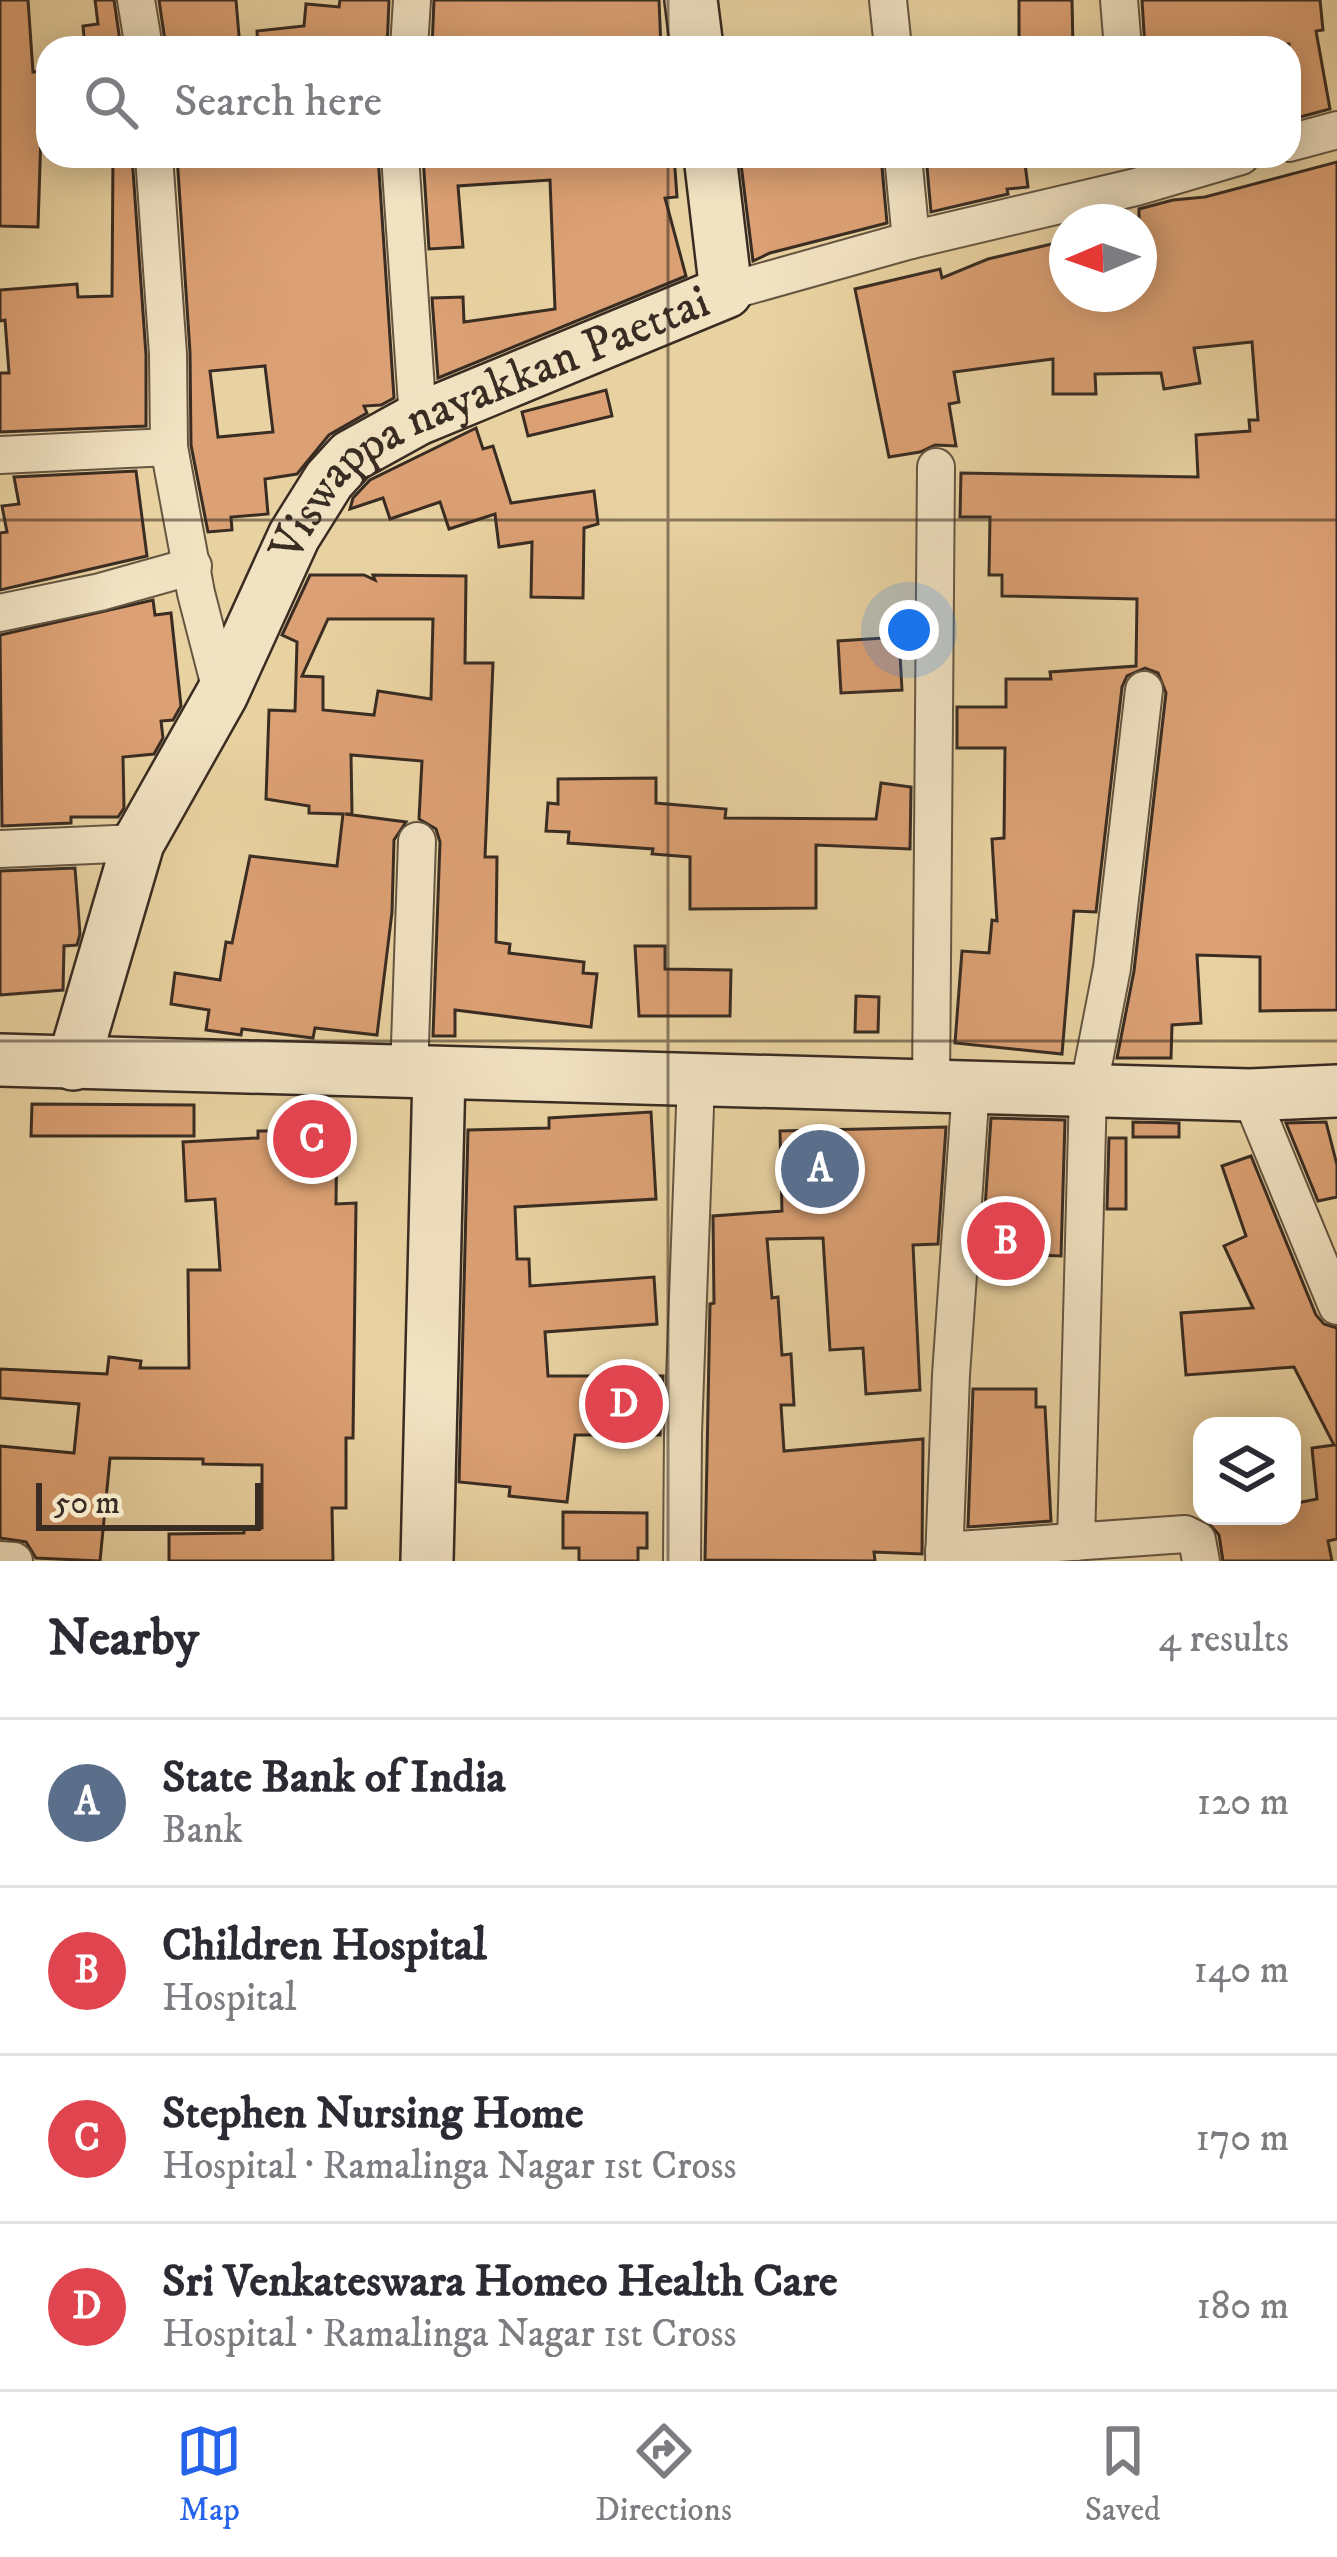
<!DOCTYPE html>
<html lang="en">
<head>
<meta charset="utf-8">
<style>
	:root { --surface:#fff; --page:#f2f2f3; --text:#2b2b33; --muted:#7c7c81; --line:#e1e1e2; --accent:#2563eb }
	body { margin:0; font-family:"IM FELL DW Pica",serif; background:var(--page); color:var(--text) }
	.controls { position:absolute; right:36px; bottom:36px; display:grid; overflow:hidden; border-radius:24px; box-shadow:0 6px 30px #0003 }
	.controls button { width:108px; height:108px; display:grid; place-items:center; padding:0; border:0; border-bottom:3px solid var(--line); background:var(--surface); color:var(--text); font:60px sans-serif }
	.compass { position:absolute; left:1049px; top:204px; width:108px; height:108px; border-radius:50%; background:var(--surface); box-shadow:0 6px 30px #0003; rotate:268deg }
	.scale { position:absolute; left:36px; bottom:30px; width:225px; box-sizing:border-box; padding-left:12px; border:6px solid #392c22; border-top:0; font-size:33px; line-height:42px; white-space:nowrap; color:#392c22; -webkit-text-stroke:9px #f1e2c2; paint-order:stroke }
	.you { position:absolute; left:909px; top:630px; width:42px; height:42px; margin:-30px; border:9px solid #fff; border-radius:50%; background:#1a73e8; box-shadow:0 0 0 18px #1a73e833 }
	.badge { display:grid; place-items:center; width:78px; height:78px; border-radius:50%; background:var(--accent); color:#fff; font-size:39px; font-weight:700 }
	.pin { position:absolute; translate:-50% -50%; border:6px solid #fff; box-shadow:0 3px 12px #0006 }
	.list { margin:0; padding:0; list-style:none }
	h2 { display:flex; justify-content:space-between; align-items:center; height:156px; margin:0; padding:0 48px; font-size:51px }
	h2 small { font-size:39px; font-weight:400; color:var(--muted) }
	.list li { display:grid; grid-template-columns:78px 1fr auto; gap:36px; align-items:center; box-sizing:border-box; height:168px; padding:0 48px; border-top:3px solid var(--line) }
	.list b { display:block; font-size:45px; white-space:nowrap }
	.list p { margin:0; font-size:39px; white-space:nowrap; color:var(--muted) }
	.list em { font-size:39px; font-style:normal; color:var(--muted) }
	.icon { flex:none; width:66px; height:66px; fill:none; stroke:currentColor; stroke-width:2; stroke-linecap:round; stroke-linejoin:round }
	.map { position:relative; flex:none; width:1337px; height:1561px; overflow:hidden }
	.search { position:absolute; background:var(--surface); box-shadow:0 6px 30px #0003; left:36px; right:36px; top:36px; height:132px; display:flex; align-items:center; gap:30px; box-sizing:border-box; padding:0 42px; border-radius:36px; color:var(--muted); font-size:45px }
	.sheet { height:828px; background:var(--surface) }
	nav { display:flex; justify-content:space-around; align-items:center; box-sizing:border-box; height:168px; border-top:3px solid var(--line); background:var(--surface); font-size:33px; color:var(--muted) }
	nav a { display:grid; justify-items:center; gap:6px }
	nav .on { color:var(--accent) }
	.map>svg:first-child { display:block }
</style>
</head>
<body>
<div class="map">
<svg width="1337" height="1561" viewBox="0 0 1337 1561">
	<rect width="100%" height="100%" fill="#e9d2a1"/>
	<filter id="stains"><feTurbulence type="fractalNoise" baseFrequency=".00167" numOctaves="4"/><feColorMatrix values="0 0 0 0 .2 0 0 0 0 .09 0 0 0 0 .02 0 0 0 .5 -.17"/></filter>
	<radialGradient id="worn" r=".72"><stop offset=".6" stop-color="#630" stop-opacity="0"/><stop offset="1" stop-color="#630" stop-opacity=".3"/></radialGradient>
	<g fill="#dba073" stroke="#392c22" stroke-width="3" fill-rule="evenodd">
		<polygon points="0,0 28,0 33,72 43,71 38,227 0,226"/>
		<polygon points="95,0 114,0 121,48 85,48 83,26 98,24"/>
		<polygon points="159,0 236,0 240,48 166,48"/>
		<polygon points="340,0 389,0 387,48 258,48 257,31 304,26 306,4 339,7"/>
		<polygon points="434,0 659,0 661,48 432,48"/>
		<polygon points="1019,0 1072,0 1073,48 1019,48"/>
		<polygon points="1142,0 1320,0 1323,30 1316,31 1330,109 1289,120 1289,44 1145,48"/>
		<polygon points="113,156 132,156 146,355 146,426 0,432 0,373 9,373 5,320 0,321 0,290 77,284 78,297 112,296"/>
		<path d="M177 156H378L394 398 381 405 364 406 367 413 329 435 297 474 265 479 268 514 231 517 232 530 208 532 191 445 190 352ZM265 366 273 432 218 437 210 371Z"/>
		<polygon points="423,156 614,156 614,159 674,156 677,197 665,198 686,276 438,378 432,298 463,297 464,322 555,309 550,180 458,186 463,247 429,249"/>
		<polygon points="740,156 881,156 887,223 770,253 753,261"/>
		<polygon points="926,156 1024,156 1028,187 1007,189 1008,194 931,212"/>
		<polygon points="1337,162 1337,1010 1260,1011 1260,957 1197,955 1201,1023 1172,1025 1171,1058 1117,1058 1134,971 1166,693 1158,673 1145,668 1127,676 1122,687 1096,912 1074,911 1062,1054 955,1043 962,951 989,953 992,920 997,921 992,839 1004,838 1005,748 957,748 957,707 1006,707 1006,679 1051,679 1050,672 1136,666 1137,599 1002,596 1002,575 989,575 990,517 960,517 961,473 1198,477 1196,435 1250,431 1249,420 1258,420 1252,342 1194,348 1200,383 1164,389 1161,373 1095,374 1096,394 1053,394 1053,359 954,372 959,402 949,404 956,446 935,445 920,452 889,457 855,289 940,269 942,278 988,259 1060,242 1067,294 1139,294 1139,209 1173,200 1205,197"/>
		<polygon points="606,390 612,416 528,436 522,412"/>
		<polygon points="476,428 483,449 493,446 511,503 594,491 598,524 584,528 583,598 531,597 532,542 499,547 495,514 449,529 440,502 390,519 383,498 350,509 353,498 370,480"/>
		<polygon points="136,471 147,556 0,590 0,533 7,532 2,506 19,504 14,477"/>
		<path d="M310 575H364L375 580 373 575 466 576 465 663H493L485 857H497L496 942 510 944 509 953 584 962 583 973 597 974 591 1027 455 1010V1036H433L440 842 436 829 419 819 422 761 351 755 352 814H345L406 822 394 840 392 912 377 1035 315 1028 313 1038 242 1029 241 1035 206 1030 209 1010 171 1004 175 973 220 980 226 942 232 943 250 856 337 866 343 814 309 813V806L266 799 269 710 295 711 297 642 282 635ZM328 619H433L431 699 378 691 374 715 323 710V677L302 676Z"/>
		<polygon points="153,600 155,615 171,613 181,706 173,720 161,721 163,738 154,754 123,757 124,808 118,817 71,817 71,823 2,826 0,635"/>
		<polygon points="899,637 902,690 841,693 838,641"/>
		<polygon points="656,778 656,803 726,809 725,818 876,819 881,783 911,787 910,849 816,845 816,908 690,909 690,857 652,854 653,849 568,843 569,832 546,831 548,803 558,804 558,779"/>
		<polygon points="75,868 80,934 77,945 64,946 63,990 0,995 0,871"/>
		<polygon points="635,946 665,946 665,969 731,970 730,1016 639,1016"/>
		<polygon points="856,996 879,997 878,1032 855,1032"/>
		<polygon points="32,1104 194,1105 194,1136 31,1136"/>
		<polygon points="651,1112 656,1199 515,1207 517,1259 529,1259 530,1286 654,1277 657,1324 545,1332 548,1376 663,1376 660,1435 575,1435 567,1502 509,1496 510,1487 459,1482 468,1130 549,1128 549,1118"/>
		<polygon points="991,1118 1065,1120 1061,1256 982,1253"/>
		<polygon points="283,1119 337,1119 336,1204 356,1203 353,1438 346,1438 346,1508 332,1508 333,1561 169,1561 169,1534 244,1533 244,1528 262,1528 262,1465 203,1464 203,1459 110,1458 100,1561 36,1558 26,1542 0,1538 0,1446 74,1453 79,1404 0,1398 0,1369 107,1374 109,1357 141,1361 140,1368 189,1368 188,1270 220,1270 215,1199 186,1201 183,1142 258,1138 258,1131 283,1131"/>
		<polygon points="1133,1122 1179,1123 1179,1137 1133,1137"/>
		<polygon points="1326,1122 1337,1165 1337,1197 1318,1201 1286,1123"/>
		<polygon points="946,1127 938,1244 913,1245 920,1390 866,1394 863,1348 830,1350 823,1238 767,1239 772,1298 778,1297 782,1355 791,1354 794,1405 781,1405 784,1451 923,1439 922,1554 874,1552 875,1561 705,1560 710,1304 714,1303 713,1216 782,1211 780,1131"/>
		<polygon points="1109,1138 1126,1138 1126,1209 1107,1209"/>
		<polygon points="1251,1156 1316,1315 1324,1324 1337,1328 1337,1539 1328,1541 1332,1561 1223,1561 1219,1535 1206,1520 1206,1516 1292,1516 1292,1504 1317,1499 1312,1448 1334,1445 1294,1367 1186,1375 1181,1313 1253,1308 1224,1246 1246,1236 1222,1166"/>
		<polygon points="973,1389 1036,1389 1036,1407 1045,1407 1051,1521 968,1527"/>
		<polygon points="563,1512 647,1513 647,1548 638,1548 638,1561 579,1561 579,1548 563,1548"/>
	</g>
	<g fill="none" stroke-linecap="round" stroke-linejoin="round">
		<defs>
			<g id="street">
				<polyline points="136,0 144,48"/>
				<polyline points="888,0 893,48"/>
				<polyline points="1119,0 1123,48"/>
				<polyline points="409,48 412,0"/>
				<polyline points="1289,143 1337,130"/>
				<polyline points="154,156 168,354 169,447 196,593 222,694"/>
				<polyline points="400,156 418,419"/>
				<polyline points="903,156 911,240"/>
				<polyline points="726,292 911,240 1136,187 1241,156"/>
				<polyline points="0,455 169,447"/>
				<polyline points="0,613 100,592 193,566"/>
				<polyline points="0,849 138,843"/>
				<polyline points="409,1073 417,841"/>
				<polyline points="931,1086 936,467"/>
				<polyline points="1250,1095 1337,1306"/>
				<polyline points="1076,1542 1088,1091 1112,968 1144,690"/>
				<polyline points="944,1551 1185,1534 1197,1540 1201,1561"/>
				<polyline points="0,1560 14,1561"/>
				<polyline points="682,1561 683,1433 696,1080"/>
				<polyline points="944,1561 951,1375 971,1087"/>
			</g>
			<g id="secondary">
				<polyline points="691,0 697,48"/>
				<polyline points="0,1060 1250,1095 1337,1091"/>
				<path id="s1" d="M73 1064 138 843 222 694 294 536 329 480 351 456 418 419 726 292 710 156"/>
				<polyline points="427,1561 439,1073"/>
			</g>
		</defs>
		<use href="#street" stroke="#655642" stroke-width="40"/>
		<use href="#secondary" stroke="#392c22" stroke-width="56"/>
		<use href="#street" stroke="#f1e2c2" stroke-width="36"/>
		<use href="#secondary" stroke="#f1e2c2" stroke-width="51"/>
	</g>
	<path fill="none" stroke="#392c22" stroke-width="3" stroke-opacity="0.55" d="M668 0V48M668 156V1561M0 520H1337M0 1041H1337"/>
	<g text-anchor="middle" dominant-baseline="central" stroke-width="10" stroke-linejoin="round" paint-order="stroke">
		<g font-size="48" fill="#392c22" stroke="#f1e2c2">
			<text stroke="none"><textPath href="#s1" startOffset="807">Viswappa nayakkan Paettai</textPath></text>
		</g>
	</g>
	<rect width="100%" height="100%" filter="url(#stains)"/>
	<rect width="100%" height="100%" fill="url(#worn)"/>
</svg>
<div class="controls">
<button><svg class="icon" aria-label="layers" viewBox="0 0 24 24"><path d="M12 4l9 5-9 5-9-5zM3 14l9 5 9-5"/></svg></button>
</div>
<svg class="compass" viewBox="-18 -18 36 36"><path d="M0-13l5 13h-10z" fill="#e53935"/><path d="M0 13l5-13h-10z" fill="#7c7c81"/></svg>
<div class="scale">50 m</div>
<div class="you"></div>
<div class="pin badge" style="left:820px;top:1169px;background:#5c6f8a">A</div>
<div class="pin badge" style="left:1006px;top:1241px;background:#e0444e">B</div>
<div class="pin badge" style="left:312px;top:1139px;background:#e0444e">C</div>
<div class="pin badge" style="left:624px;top:1404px;background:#e0444e">D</div>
<div class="search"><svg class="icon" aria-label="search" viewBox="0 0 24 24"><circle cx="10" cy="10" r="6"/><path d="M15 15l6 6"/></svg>Search here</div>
</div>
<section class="sheet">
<h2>Nearby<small>4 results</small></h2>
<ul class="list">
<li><span class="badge" style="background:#5c6f8a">A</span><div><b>State Bank of India</b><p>Bank</p></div><em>120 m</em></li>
<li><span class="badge" style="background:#e0444e">B</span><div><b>Children Hospital</b><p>Hospital</p></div><em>140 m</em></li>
<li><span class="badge" style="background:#e0444e">C</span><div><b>Stephen Nursing Home</b><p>Hospital · Ramalinga Nagar 1st Cross</p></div><em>170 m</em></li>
<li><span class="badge" style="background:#e0444e">D</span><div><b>Sri Venkateswara Homeo Health Care</b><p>Hospital · Ramalinga Nagar 1st Cross</p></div><em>180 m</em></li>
</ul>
</section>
<nav>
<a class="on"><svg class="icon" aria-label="map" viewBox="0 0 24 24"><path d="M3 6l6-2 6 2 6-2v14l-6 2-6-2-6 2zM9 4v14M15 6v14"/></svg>Map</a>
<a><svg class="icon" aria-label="directions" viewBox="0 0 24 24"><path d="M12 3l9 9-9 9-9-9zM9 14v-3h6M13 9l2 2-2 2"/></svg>Directions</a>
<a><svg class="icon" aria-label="saved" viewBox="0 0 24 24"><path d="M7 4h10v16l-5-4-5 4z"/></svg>Saved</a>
</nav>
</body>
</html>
